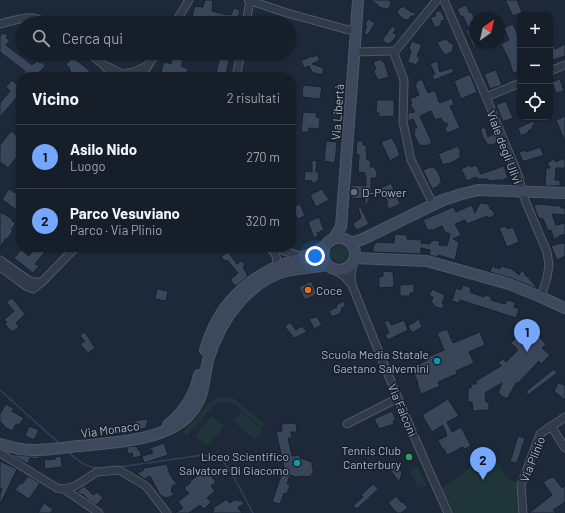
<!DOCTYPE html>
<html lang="it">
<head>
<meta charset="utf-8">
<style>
	:root { --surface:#161e2a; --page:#232b36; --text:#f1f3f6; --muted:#9ea2a8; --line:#353c47; --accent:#76a7ff }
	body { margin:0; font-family:Barlow,sans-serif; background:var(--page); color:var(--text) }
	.controls { position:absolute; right:12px; top:12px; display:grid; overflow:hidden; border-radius:8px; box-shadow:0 1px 3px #0004 }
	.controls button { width:36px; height:36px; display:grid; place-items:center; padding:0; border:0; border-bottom:1px solid var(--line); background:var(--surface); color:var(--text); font:20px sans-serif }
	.compass { position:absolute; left:469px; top:12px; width:36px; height:36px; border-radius:50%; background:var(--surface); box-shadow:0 1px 3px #0004; rotate:34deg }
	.you { position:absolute; left:315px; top:256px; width:14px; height:14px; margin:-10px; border:3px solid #fff; border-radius:50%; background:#1a73e8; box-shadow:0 0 0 6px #1a73e833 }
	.badge { display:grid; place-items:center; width:26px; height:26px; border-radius:50%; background:var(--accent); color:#111; font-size:13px; font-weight:700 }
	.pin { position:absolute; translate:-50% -33px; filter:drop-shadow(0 1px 2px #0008) }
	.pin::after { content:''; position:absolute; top:21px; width:14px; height:12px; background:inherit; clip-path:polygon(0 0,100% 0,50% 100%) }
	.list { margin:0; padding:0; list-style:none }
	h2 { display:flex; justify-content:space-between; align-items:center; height:52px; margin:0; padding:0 16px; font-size:17px }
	h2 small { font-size:13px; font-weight:400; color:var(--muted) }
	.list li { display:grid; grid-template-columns:26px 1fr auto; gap:12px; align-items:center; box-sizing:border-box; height:64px; padding:0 16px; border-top:1px solid var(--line) }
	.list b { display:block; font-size:15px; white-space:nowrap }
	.list p { margin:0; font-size:13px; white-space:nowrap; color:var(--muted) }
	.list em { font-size:13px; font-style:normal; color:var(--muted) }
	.icon { flex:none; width:22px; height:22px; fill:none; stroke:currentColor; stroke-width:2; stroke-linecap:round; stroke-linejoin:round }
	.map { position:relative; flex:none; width:565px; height:513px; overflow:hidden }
	.search { position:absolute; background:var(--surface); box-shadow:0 1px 3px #0004; left:16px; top:16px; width:280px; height:44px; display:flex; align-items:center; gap:10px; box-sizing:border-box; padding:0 14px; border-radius:22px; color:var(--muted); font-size:15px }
	.panel { position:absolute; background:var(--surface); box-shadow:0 1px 3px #0004; left:16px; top:72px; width:280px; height:180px; border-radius:16px }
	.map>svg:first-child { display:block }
</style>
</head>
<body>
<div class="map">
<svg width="565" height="513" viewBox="0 0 565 513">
	<rect width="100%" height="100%" fill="#1d2838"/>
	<g fill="#1f3539">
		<circle cx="339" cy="254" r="9"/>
		<path d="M226 396 235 399 265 424 262 428 234 404C226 400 219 401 213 406L187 436 183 432 209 403 218 397Z"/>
		<polygon points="241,412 263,430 255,440 233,421"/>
		<polygon points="212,416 224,426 208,446 195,436"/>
		<polygon points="491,452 507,478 520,483 521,513 451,513 440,490"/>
		<polygon points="418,467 427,486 418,489 410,470"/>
	</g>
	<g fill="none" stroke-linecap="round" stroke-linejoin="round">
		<g stroke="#2d415f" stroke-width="1.5">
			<polyline points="0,390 60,444"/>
			<path d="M68 452C79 461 84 467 99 468"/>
			<path d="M119 467 203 455C209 456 215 457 221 460 230 466 246 501 253 513"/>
		</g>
	</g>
	<g fill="#394659" stroke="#18212e">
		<polygon points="205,0 213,0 212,11 227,15 227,14 231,15 234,8 240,10 237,23 227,23 210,19 192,16 195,6 203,7"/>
		<polygon points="370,0 390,0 391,4 389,8 387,9 382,8 377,6 378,5"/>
		<polygon points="505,0 517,0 522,12 513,16"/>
		<polygon points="466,5 470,13 472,12 475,20 471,22 475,31 475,50 466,31 469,29 463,16 461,17 457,9"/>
		<polygon points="403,6 411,12 416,13 415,14 416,16 411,16 408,20 406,19 405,20 402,18 397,13 400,7 401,8"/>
		<polygon points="436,11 441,11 445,20 441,21 442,23 440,24 441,25 435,28 430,17 435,16"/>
		<polygon points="368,19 375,23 368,35 364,33 367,26 365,25"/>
		<polygon points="513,24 520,40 520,71 513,73 509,60 501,44 509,40 504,28"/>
		<polygon points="392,26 396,29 393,33 397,35 392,42 389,43 388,45 382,40"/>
		<polygon points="2,33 8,35 6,38 10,40 6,45 32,65 37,61 40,63 42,62 45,66 35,77 23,77 25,71 0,52 0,37"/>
		<polygon points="550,38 555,49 565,44 565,56 550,61"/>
		<polygon points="446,39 450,43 452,43 454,47 453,47 453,50 450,53 445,55 443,52 442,52 437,42"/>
		<polygon points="412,41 422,45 417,56 420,59 416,65 408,62 408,61 411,52 409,48"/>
		<polygon points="173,53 185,53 181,66 188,69 186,77 180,77 161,72 164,62 171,64"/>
		<polygon points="221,53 230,54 227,70 225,77 215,77"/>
		<polygon points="317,55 320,60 312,64 324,68 322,75 312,72 309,66 304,68 301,61 312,56 313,57"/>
		<polygon points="72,57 90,71 85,77 66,77 71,71 69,69 70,68 66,65"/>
		<polygon points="381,59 382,62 384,61 389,77 378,80 374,72 374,70 376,69 373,62"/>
		<polygon points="437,61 440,72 452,68 454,72 434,80 432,75 435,74 430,64"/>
		<polygon points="496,70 502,85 490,89 484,74"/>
		<polygon points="470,74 477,92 461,99 454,81"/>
		<polygon points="422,79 428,93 435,90 439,102 440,102 440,103 452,98 454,105 450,106 460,128 447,133 445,129 448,124 443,122 441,118 435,120 431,111 420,116 432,143 425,146 424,145 421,146 419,143 418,143 414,134 415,133 414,129 417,128 413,119 408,121 408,113 415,112 410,104 412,104 410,99 419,95 415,85 417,84 416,82"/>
		<polygon points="560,79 564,91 556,93 552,82"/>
		<polygon points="12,80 21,88 21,99 18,96 0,117 0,103 10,91 6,87"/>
		<polygon points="303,85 322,87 320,99 302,97"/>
		<polygon points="377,100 394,100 394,116 379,117 379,113 376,113"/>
		<polygon points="506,101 513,118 503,122 496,105"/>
		<polygon points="303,112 317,113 316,117 320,118 319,129 309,128 309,132 301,132"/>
		<polygon points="565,116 565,142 556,120"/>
		<polygon points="533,121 535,125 532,126 533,128 528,131 529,132 521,136 518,128"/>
		<polygon points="485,127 488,137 495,133 499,142 492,145 491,144 488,145 485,140 484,140 480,129"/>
		<polygon points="11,131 21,139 21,152 8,168 0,162 0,145"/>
		<polygon points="392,138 399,151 398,151 400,155 390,161 381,142"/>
		<polygon points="326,141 337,142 335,163 324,161"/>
		<polygon points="357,141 363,141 363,145 366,145 367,160 369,160 371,162 370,167 374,167 377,172 377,178 371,178 371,195 365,208 365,199 351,198 351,185 366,186 366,177 365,177 365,173 358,172 359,155 356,154"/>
		<polygon points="458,146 461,153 459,154 461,158 457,159 457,160 448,164 447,163 443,165 438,154"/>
		<polygon points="540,147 544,155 525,161 522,160 519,152 526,150 526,152"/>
		<polygon points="554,159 556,162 562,159 565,159 565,168 556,168 555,180 560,180 560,186 545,186 546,168 550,168 547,163"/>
		<polygon points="312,160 317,161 316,172 319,172 318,182 316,181 316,183 312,183 312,181 304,180 305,171 312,172"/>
		<polygon points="470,165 471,167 476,165 481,174 504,166 508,178 502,180 497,180 492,181 488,180 487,179 477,179 476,177 467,181 461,169"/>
		<polygon points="430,167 431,168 434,167 436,170 437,170 441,179 440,179 442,183 439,184 439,186 432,189 423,170"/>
		<polygon points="391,183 400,204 389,209 386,203 388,203 381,188"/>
		<polygon points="21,185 21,214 2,199 9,189 15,193"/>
		<polygon points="322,189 329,200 316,207 310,195"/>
		<polygon points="480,203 488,204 491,210 492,209 495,215 489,218 487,216 467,224 465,220 455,224 461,235 453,239 459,242 455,260 438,255 438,257 429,255 430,250 421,248 421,254 373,252 373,246 374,246 374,244 376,243 379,242 394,243 395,234 407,235 407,239 422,240 421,243 430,244 431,241 433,241 432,240 440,241 439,245 447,246 450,234 445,232 442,226 432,231 432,229 428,231 423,220 453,207 456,212 472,205 475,213"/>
		<polygon points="300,204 305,216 297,219 295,213 291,214 291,208"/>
		<polygon points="537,204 561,206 561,208 565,208 565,215 552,214 556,225 565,223 565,234 559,236 559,237 554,239 551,230 548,231 543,219 541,218 539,219 534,206"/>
		<polygon points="360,206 369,224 357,230 353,225 355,222 361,218 358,207"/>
		<polygon points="0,212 3,214 4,214 12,219 12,221 16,223 11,230 13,231 7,239 6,238 0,247"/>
		<polygon points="319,217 324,230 317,233 318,236 314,238 308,222"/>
		<polygon points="506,226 507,229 513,227 519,242 507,247 499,228"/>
		<polygon points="565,243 565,256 557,260 551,246 557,244"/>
		<polygon points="36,247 49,247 35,264 39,266 33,273 14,258 21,250 29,256"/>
		<polygon points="228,252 237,264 242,261 245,265 243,267 248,276 236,286 230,280 238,273 227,260 225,261 221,257"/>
		<polygon points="492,266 500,269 501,266 512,269 519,275 522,270 525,274 526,276 527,276 538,289 511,278 490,272"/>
		<polygon points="383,271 393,272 394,287 379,288 379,277 383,276"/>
		<polygon points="311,281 317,294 305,300 299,287"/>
		<polygon points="414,284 414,293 410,293 410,296 400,296 400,285"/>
		<polygon points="463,285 471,288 470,292 484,297 485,295 492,297 491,300 505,304 507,300 515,302 514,307 519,309 516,318 460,300 459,303 452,301 456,288 461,290"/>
		<polygon points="157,289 168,291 166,301 155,299"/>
		<polygon points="432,289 445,295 442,303 444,304 442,309 434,306 434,304 431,303 433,297 429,295"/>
		<polygon points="12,298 25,314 16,323 19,327 12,332 5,324 7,322 4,320 14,311 6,302"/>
		<polygon points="344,301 345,306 342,308 341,311 341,313 332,317 329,311 337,307 336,305"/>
		<polygon points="316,317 317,318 318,318 322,325 314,329 309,319"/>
		<polygon points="419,319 422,327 412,333 408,326"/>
		<polygon points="389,320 391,325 404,320 408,330 388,340 385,335 389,333 384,322"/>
		<polygon points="290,322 296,330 302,326 307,332 294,338 285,327"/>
		<polygon points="525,328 531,334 534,332 546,344 542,348 550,355 541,364 539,361 518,383 517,382 507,399 500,395 500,394 498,393 502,383 485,393 486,402 489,402 489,410 473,411 472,402 468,402 468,388 471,388 471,384 476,384 476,381 501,366 498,362 504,359 506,362 518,350 511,343"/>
		<polygon points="447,329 453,343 480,332 485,345 469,352 474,363 456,371 457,374 438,382 440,386 421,394 417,383 418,383 411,367 426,361 425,358 444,350 437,333"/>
		<polygon points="83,332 87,335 95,348 88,353 80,344 85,341 80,336"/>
		<polygon points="554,369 557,373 528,395 526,392 529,389"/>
		<polygon points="558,383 565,385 565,400 554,391"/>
		<polygon points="448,399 459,416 447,422 452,432 461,427 471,446 465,449 463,447 447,455 444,449 442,449 438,440 447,436 443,425 432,432 422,415"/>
		<polygon points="6,404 14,409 12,411 24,418 19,425 16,424 12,431 3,426 4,425 0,422 0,414"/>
		<polygon points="392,411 396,420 393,421 394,424 379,429 374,419"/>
		<polygon points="148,419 146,428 136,430 134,421"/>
		<polygon points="296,423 297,432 291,432 292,438 288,438 292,456 300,455 300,458 312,462 312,466 313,467 313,472 311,476 304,477 303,476 296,477 290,475 287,484 290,484 287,494 284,493 280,504 272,502 284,467 276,432 282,431 281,424"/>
		<polygon points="29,426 39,430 34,440 25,436"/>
		<polygon points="518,436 525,438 517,463 510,462"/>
		<polygon points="164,443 168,455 144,463 142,456 153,453 150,448"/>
		<polygon points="137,446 138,450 140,450 141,456 133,458 132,453 128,454 127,447"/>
		<polygon points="10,454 27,456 39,456 40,459 30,458 28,464"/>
		<polygon points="61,456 62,467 45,469 44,460 55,459 55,457"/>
		<polygon points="0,461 17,469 0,505 0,494 2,489 0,488"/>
		<polygon points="398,463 402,473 399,482 388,467"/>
		<polygon points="167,464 170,475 177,484 172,486 171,492 175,494 168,498 167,497 166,498 160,495 150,476 144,479 137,473 144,470 143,468"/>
		<polygon points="206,469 216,482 211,486 215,491 207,498 211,502 204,509 200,505 189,513 175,513 183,508 178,502 189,493 184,488 191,482 190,481"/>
		<polygon points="28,476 40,483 29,499 15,490 20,483 22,484"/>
		<polygon points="554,477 562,488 565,486 565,502 553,510 556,513 529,513 552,495 543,482 550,478"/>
		<polygon points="373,484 378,489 357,509 353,506 363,497 361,495"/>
		<polygon points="84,486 93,495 97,492 103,498 96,505 88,500 83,494 82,495 77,492"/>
		<polygon points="396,496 402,503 403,502 408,508 401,513 397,513 388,503"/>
		<polygon points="227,499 229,503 235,500 242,501 244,504 238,507 242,513 212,513 214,510 213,508"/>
		<polygon points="44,503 53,509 51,513 38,513"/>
	</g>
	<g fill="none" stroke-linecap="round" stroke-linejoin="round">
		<defs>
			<g id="street">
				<polyline points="248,0 287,13 345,29 356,31"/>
				<polyline points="444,0 486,97 519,177 522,192 527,205 547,252 549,265 547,278 541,297"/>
				<polyline points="175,23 189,0"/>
				<polyline points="246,23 250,1"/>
				<path d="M0 24C16 20 31 13 45 23"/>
				<polyline points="393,51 404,80 403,122 411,160 433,204"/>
				<polyline points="354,52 393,51 397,49 437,0"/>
				<path d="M88 53C98 60 107 66 113 77"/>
				<polyline points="106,66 123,74"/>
				<polyline points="550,71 565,65"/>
				<polyline points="128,73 134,72 147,66"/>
				<polyline points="141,77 156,53"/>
				<polyline points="236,77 241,53"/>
				<polyline points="486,97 520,83"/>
				<path d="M269 247C276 254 278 257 276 267"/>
				<polyline points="272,247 303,257"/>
				<polyline points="0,260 28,280 34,282 42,282"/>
				<path d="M353 264 351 275 352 285C382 361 414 438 448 513"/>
				<polyline points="0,267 26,286 33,289 42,282 76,247"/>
				<polyline points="336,271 343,275 352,285"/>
				<polyline points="347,424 398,398"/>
				<polyline points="551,426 565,448"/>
				<polyline points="0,453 57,488 64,489 75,486 97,472 119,470 146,486 167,513"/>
				<polyline points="64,489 99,513"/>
				<polyline points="523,513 521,485 540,434 565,417"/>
			</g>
			<g id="secondary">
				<circle cx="339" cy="254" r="16"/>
				<polyline points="333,239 341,227 356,31 358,0"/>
				<polyline points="351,243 363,239 443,200 462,194 478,190 565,193"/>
				<polyline points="355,258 427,261 509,284 541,297 565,308"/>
				<path d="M205 350C214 320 227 300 252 281 260 276 268 270 276 267 282 264 288 263 294 261 304 257 314 252 324 247"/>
				<path d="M168 425C184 412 195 395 199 375"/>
				<path d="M0 444C7 446 14 448 21 449 40 452 60 448 78 446 111 443 167 441 190 414 196 407 202 396 203 387 205 378 206 369 208 360 220 321 248 279 291 270 303 268 315 267 327 265"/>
			</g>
		</defs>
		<use href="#street" stroke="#4e5766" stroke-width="9"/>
		<use href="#secondary" stroke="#4e5766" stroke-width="12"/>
		<use href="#street" stroke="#313a48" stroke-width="7"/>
		<use href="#secondary" stroke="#3e485c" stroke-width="10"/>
	</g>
	<circle fill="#5c6f8a" stroke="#171f2c" stroke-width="1.5" cx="354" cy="192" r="4"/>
	<circle fill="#e8710a" stroke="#171f2c" stroke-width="1.5" cx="308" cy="290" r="4"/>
	<g fill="#0f9aa8" stroke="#171f2c" stroke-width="1.5">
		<circle cx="437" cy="361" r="4"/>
		<circle cx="297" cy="463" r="4"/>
	</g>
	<circle fill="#2e9e5b" stroke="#171f2c" stroke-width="1.5" cx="409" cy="457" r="4"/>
	<g text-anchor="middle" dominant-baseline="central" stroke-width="3" stroke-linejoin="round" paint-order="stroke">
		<g font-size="12" fill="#aab4c6" stroke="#171f2c">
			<text transform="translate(337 112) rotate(-86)">Via Libertà</text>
			<text transform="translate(505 147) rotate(69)">Viale degli Ulivi</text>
			<text transform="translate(403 410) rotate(67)">Via Falconi</text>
			<text transform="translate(110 429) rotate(-8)">Via Monaco</text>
			<text transform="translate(532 459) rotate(-68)">Via Plinio</text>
		</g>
		<g font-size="12" fill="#aab4c6" stroke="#171f2c" text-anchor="end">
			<text x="362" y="192" text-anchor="start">D-Power</text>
			<text x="316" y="290" text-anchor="start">Coce</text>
			<text x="429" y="354">Scuola Media Statale<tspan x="429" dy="14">Gaetano Salvemini</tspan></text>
			<text x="401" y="450">Tennis Club<tspan x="401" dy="14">Canterbury</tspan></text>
			<text x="289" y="456">Liceo Scientifico<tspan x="289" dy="14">Salvatore Di Giacomo</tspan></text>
		</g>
	</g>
</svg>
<div class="controls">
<button>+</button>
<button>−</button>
<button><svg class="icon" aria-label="locate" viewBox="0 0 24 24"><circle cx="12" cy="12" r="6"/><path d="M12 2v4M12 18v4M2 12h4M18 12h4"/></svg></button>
</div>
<svg class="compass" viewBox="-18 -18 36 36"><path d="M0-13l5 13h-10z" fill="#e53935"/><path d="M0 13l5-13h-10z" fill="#9ea2a8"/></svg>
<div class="you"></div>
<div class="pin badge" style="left:527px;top:352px">1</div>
<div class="pin badge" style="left:483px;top:480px">2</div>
<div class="search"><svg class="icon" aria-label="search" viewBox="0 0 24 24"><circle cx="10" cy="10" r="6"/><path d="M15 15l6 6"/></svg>Cerca qui</div>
<section class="panel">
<h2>Vicino<small>2 risultati</small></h2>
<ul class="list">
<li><span class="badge">1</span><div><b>Asilo Nido</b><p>Luogo</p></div><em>270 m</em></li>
<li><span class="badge">2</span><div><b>Parco Vesuviano</b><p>Parco · Via Plinio</p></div><em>320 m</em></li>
</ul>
</section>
</div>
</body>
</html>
